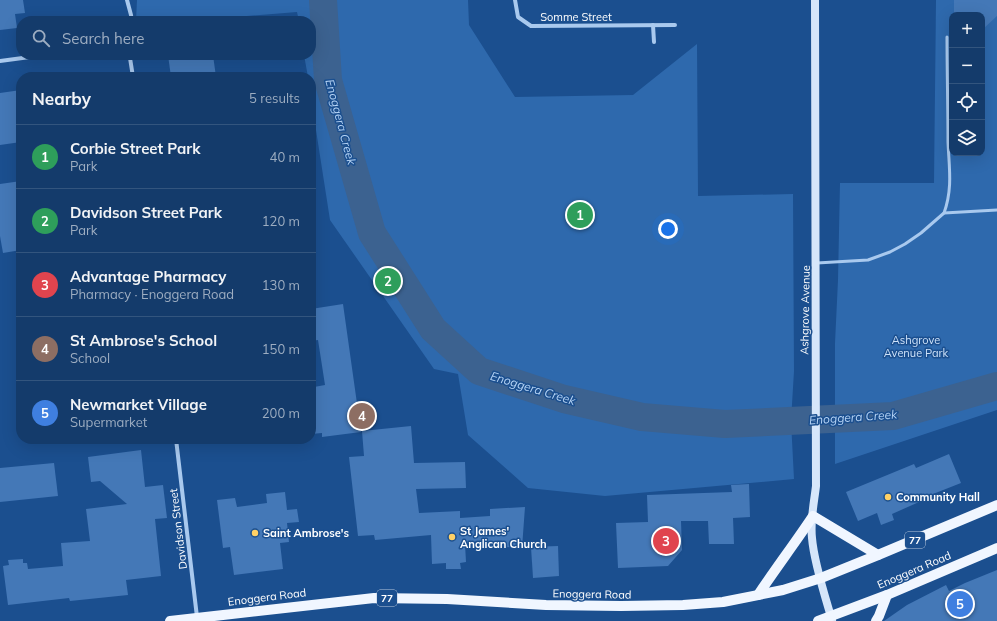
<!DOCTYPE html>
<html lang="en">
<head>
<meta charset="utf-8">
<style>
	:root { --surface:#143b6b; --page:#1d4271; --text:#f1f3f6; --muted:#9dadc1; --line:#33557e; --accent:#90b9f0 }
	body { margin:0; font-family:Mulish,sans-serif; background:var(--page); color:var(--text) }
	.controls { position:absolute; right:12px; top:12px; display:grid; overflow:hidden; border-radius:8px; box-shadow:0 4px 16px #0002 }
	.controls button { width:36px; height:36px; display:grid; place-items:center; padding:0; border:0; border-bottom:1px solid var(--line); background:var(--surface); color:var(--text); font:20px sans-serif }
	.you { position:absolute; left:668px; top:229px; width:14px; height:14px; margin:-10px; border:3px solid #fff; border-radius:50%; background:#1a73e8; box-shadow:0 0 0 6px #1a73e833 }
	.badge { display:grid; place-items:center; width:26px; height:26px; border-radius:50%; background:var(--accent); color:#fff; font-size:13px; font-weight:700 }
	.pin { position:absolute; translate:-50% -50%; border:2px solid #fff; box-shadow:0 1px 4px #0006 }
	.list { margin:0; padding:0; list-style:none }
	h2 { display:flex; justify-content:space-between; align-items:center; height:52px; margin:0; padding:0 16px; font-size:17px }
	h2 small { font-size:13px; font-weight:400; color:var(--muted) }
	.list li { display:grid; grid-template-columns:26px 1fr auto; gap:12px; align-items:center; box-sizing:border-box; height:64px; padding:0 16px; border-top:1px solid var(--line) }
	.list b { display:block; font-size:15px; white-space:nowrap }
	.list p { margin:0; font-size:13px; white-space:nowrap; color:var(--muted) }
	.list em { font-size:13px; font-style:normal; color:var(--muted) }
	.icon { flex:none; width:22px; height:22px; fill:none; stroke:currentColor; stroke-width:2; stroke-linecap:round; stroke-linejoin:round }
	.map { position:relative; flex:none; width:997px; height:621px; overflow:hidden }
	.search { position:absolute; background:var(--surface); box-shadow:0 4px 16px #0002; left:16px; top:16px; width:300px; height:44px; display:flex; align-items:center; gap:10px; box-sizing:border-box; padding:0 14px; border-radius:16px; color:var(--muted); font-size:15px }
	.panel { position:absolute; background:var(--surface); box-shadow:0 4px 16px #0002; left:16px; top:72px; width:300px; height:372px; border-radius:16px }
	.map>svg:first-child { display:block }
</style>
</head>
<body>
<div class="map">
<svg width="997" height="621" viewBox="0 0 997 621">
	<rect width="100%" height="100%" fill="#1b4f8f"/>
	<g fill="#2e69ad" fill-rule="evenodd">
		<polygon points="137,0 468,0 469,25 515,97 633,95 697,44 698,196 793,194 794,371 791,421 794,479 605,496 528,488 468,435 458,374 434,369 330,220 311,98 311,77 308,77 304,55 311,55 311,21 299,21 297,12 183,21 136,21"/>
		<path d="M936 0H997V410L835 464V343L838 280 840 183H934ZM952 15H982V153H952Z"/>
	</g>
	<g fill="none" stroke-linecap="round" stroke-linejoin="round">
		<polyline stroke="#3c6290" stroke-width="28" points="323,0 328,80 372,233 433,329 479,371 564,399 642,417 725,424 893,416 997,386"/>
	</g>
	<g fill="#4478b7">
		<polygon points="0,0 23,0 25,13 15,14 17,28 0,30"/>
		<polygon points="954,0 997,0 997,16 982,30 982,15 954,15"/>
		<polygon points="168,55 213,55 216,77 171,77"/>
		<polygon points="21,90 21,142 0,145 0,93"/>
		<polygon points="21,181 21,250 3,253 0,236 0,184"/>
		<polygon points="343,304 361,432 322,437 322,433 311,434 311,397 315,396 314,387 325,385 318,340 311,341 311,309"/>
		<polygon points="411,426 414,463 465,462 466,488 416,489 419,513 460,511 460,518 490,516 490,509 525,507 522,548 465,544 466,562 460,563 461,569 446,569 446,563 432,564 431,535 375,540 374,535 358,536 349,457 364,456 362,431"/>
		<polygon points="141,450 145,487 163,485 167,518 155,519 161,576 126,580 128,595 70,601 69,598 8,605 3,566 9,565 8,560 23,559 23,563 27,563 28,569 63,566 61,543 90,541 86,509 127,504 100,481 91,482 88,457"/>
		<polygon points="949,454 961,483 928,496 928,498 892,514 894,520 881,525 877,513 858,521 846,492 914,464 916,468"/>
		<polygon points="54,463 58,496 0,502 0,468"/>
		<polygon points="749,484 750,517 733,518 734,544 709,544 708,521 681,521 682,550 668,566 618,568 616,523 648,522 647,495 732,492 731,485"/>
		<polygon points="285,492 287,510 297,509 299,522 287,523 289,542 280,543 283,569 234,575 230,547 223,548 217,500 235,498 237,507 267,503 266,494"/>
		<polygon points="558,546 559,576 533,578 531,547"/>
		<polygon points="997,570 997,621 884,621 907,605 946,585 949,591 965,583"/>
	</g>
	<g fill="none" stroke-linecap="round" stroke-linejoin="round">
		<g stroke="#a9c9ee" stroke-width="3">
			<path d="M944 213C953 188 949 167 948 142 948 107 947 72 947 37"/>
			<polyline points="817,263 868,260 890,252 905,244 921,233 944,213 997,210"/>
		</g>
		<g stroke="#a9c9ee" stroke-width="4">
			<polyline points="127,0 131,15 132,21"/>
			<polyline points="515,0 518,17 531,26 675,25"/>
			<polyline points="653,25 654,42"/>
			<polyline points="128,55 130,58 133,77"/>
			<polyline points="0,61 45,55"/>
			<polyline points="176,439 197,617"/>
		</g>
		<path stroke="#d6e6fa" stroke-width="8" d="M815 0 816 486C814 503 810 521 812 538 814 563 825 596 832 620"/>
		<g stroke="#f0f6ff" stroke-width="10">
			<path d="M758 595C776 568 795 543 813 516L878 555"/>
			<polyline points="170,621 374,598 447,599 546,605 621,606 683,605 723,602 783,590 821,578 878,555 997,505"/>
			<polyline points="818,621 887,595 997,548"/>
			<polyline points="876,621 879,616 887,595"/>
		</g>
	</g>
	<g fill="#ffd166" stroke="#1b4f8f" stroke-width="1.5">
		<circle cx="888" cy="497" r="4"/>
		<circle cx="255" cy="533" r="4"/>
		<circle cx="452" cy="537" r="4"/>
	</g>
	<g text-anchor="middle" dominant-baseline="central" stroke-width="3" stroke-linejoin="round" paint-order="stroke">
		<g fill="#1b4f8f" stroke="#bbcadd" stroke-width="1">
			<rect x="905" y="532" width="20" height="16" rx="3"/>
			<rect x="377" y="590" width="20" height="16" rx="3"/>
		</g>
		<g font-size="10" font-weight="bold" fill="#fff">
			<text x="915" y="540">77</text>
			<text x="387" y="598">77</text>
		</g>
		<g font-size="11" fill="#fff" stroke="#1b4f8f">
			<text x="576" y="17">Somme Street</text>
			<text transform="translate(805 310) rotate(-89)">Ashgrove Avenue</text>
			<text transform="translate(178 529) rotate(-97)">Davidson Street</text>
			<text transform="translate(914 570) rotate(-23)">Enoggera Road</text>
			<text transform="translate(592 594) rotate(1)">Enoggera Road</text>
			<text transform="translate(267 597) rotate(-7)">Enoggera Road</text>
		</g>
		<g font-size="11" fill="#cfe3fa" stroke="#1b4f8f">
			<text x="916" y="340">Ashgrove<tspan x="916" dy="13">Avenue Park</tspan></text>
		</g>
		<g font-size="11" font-weight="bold" fill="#fff" stroke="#1b4f8f" text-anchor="start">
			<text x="896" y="497">Community Hall</text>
			<text x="460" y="531">St James'<tspan x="460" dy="13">Anglican Church</tspan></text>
			<text x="263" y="533">Saint Ambrose's</text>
		</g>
		<g font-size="12" font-style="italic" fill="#b5d3f5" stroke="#1b4f8f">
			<text transform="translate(341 122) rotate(75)">Enoggera Creek</text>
			<text transform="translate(533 388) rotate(17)">Enoggera Creek</text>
			<text transform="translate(853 417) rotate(-4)">Enoggera Creek</text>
		</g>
	</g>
</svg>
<div class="controls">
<button>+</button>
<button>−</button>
<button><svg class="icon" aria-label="locate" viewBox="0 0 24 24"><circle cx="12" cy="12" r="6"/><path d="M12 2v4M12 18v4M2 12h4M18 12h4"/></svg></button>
<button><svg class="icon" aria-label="layers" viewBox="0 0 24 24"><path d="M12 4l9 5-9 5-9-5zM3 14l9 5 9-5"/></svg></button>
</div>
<div class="you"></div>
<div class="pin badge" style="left:580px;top:215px;background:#2e9e5b">1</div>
<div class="pin badge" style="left:388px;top:281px;background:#2e9e5b">2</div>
<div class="pin badge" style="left:666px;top:541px;background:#e0444e">3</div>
<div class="pin badge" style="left:362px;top:416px;background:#8d6e63">4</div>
<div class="pin badge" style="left:960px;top:604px;background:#3f7fe0">5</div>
<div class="search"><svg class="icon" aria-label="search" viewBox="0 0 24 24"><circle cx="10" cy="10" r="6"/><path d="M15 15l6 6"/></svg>Search here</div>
<section class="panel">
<h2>Nearby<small>5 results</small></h2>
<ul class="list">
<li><span class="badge" style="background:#2e9e5b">1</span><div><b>Corbie Street Park</b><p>Park</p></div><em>40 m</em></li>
<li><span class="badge" style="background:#2e9e5b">2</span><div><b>Davidson Street Park</b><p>Park</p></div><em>120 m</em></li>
<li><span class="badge" style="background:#e0444e">3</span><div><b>Advantage Pharmacy</b><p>Pharmacy · Enoggera Road</p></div><em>130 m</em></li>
<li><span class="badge" style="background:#8d6e63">4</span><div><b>St Ambrose's School</b><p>School</p></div><em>150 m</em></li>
<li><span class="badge" style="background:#3f7fe0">5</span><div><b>Newmarket Village</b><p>Supermarket</p></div><em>200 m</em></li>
</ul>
</section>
</div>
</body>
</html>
